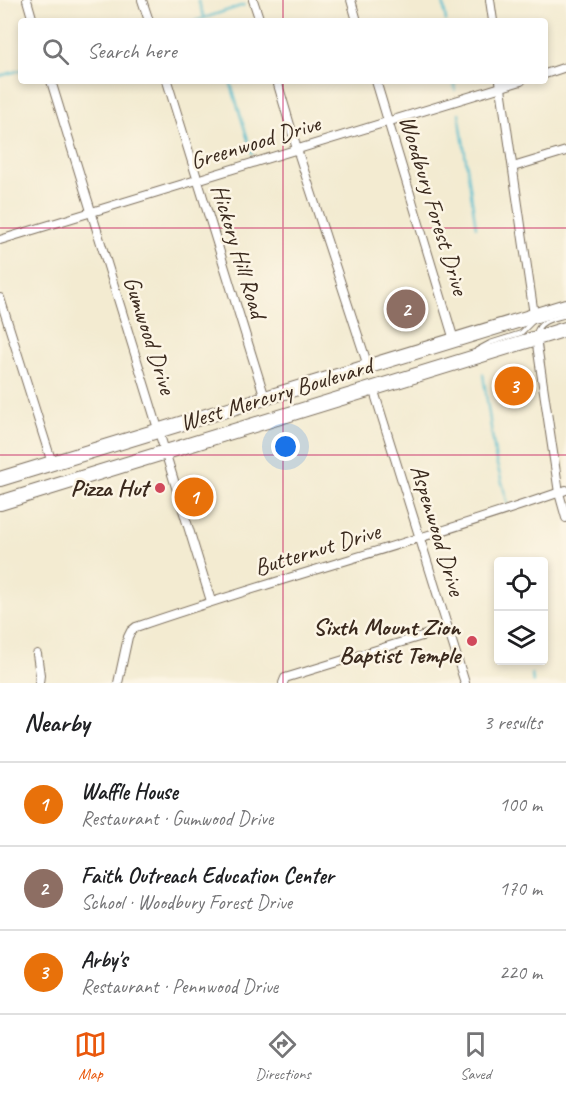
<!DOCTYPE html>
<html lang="en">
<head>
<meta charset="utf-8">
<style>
	:root { --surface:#fff; --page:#f6f6f6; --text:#202124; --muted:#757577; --line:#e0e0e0; --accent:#ea580c }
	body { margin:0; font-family:Caveat,sans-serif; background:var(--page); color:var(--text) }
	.controls { position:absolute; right:18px; bottom:18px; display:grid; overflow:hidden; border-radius:6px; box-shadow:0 3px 9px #0003 }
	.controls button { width:54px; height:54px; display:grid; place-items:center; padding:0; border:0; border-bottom:2px solid var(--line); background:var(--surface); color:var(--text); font:30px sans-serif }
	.you { position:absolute; left:286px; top:447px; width:21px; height:21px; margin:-15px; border:4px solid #fff; border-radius:50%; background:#1a73e8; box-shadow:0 0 0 9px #1a73e833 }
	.badge { display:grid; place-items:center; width:39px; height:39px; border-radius:50%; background:var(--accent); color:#fff; font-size:20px; font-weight:700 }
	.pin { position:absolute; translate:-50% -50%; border:3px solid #fff; box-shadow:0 2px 6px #0006 }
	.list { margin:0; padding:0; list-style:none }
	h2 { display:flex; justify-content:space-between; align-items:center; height:78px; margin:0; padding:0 24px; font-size:26px }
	h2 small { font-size:20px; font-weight:400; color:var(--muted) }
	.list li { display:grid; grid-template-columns:39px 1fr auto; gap:18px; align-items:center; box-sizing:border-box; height:84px; padding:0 24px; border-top:2px solid var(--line) }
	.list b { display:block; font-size:22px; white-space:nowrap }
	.list p { margin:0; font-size:20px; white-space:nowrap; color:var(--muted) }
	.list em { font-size:20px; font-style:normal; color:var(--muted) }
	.icon { flex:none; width:33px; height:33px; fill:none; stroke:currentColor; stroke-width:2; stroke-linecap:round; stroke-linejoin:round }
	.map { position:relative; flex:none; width:566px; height:683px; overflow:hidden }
	.search { position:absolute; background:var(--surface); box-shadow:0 3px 9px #0003; left:18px; right:18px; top:18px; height:66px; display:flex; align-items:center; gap:15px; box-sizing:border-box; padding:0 21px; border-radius:6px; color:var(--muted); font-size:22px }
	.sheet { height:330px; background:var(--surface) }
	nav { display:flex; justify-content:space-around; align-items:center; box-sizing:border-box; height:84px; border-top:2px solid var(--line); background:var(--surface); font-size:16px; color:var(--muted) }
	nav a { display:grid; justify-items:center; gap:3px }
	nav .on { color:var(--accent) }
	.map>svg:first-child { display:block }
</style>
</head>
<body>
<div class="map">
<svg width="566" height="683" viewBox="0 0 566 683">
	<rect width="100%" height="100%" fill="#fcf5e5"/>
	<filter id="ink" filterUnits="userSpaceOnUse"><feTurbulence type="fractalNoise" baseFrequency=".0167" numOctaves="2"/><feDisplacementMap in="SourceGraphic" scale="12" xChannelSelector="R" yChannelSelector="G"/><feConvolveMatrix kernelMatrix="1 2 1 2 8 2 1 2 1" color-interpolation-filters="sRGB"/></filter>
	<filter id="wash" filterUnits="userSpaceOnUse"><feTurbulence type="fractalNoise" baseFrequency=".008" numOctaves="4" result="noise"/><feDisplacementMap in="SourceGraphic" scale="24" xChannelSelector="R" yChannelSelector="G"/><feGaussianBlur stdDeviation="1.35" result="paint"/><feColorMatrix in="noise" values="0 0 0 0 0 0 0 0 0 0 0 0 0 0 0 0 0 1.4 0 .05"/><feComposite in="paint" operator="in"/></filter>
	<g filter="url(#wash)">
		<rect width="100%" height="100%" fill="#f3ebd1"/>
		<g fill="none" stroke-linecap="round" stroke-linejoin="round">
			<g stroke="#51bbce" stroke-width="2">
				<polyline points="198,0 204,17"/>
				<polyline points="443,0 446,21"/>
				<polyline points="195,21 244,5"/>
				<polyline points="0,76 21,70"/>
				<polyline points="230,81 252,153"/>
				<polyline points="454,81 455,90"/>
				<polyline points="459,113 476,227"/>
				<polyline points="483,374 496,461 508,504"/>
				<polyline points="532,674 533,683"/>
			</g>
		</g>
	</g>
	<g filter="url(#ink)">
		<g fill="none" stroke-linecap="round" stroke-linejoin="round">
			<defs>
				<g id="lane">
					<path d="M536 334C539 320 554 319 566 315"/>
					<polyline points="477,350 490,343 521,333 533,321"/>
				</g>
				<g id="street">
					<polyline points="27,0 33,21"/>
					<polyline points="142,0 149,21"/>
					<polyline points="253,0 260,21"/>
					<polyline points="351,0 357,21"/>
					<polyline points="490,0 493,21"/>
					<polyline points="545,74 566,67"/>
					<polyline points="51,81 211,601"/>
					<polyline points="167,81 265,398"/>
					<polyline points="277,81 297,149 368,366"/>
					<polyline points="376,81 454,340"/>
					<polyline points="500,81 534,315"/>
					<polyline points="513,167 566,151"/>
					<polyline points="0,240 521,81"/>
					<polyline points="0,298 52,463"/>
					<polyline points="536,338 559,493 566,518"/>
					<polyline points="373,388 465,683"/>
					<polyline points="37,654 40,675 39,683"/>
					<path d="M118 683 128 637 131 631 136 627C278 578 424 540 566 490"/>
					<polyline points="283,683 285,678 448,628"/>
				</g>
				<g id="highway">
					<polyline points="0,479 566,306"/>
					<polyline points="0,503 566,329"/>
				</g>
			</defs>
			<use href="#lane" stroke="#7b6e5d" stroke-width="6"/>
			<use href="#street" stroke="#7b6e5d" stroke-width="10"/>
			<use href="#highway" stroke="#7b6e5d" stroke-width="16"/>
			<use href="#lane" stroke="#fff" stroke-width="4"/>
			<use href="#street" stroke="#fff" stroke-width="8"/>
			<use href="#highway" stroke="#fff" stroke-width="14"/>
		</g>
	</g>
	<path fill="none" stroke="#c2185b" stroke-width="1.5" stroke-opacity="0.55" d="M283 0V21M283 81V683M0 228H566M0 455H566"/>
	<g fill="#d1495b" stroke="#fcf5e5" stroke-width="2">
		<circle cx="160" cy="488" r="6"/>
		<circle cx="472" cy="641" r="6"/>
	</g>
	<g text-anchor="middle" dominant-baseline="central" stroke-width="5" stroke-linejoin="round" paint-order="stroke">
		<g font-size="24" fill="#3b2a1e" stroke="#fcf5e5">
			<text transform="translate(255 142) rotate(-17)">Greenwood Drive</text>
			<text transform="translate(434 205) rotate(73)">Woodbury Forest Drive</text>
			<text transform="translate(239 251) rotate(73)">Hickory Hill Road</text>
			<text transform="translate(150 335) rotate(72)">Gumwood Drive</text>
			<text transform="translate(276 394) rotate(-17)">West Mercury Boulevard</text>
			<text transform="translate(438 530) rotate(73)">Aspenwood Drive</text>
			<text transform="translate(317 549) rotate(-17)">Butternut Drive</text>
		</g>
		<g font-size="24" font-weight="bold" fill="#3b2a1e" stroke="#fcf5e5" text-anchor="end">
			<text x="148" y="488">Pizza Hut</text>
			<text x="460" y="627">Sixth Mount Zion<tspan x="460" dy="28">Baptist Temple</tspan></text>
		</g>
	</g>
</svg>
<div class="controls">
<button><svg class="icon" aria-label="locate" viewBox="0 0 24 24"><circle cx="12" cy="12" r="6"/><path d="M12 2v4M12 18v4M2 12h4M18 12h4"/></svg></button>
<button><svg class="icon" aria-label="layers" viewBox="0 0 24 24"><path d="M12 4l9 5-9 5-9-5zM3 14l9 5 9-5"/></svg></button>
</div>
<div class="you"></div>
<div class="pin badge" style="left:194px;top:497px;background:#e8710a">1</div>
<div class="pin badge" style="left:406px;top:309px;background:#8d6e63">2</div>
<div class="pin badge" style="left:514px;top:386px;background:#e8710a">3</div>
<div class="search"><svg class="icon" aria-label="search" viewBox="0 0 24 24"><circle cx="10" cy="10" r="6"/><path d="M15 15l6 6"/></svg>Search here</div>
</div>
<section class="sheet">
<h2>Nearby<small>3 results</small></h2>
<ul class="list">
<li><span class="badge" style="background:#e8710a">1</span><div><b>Waffle House</b><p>Restaurant · Gumwood Drive</p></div><em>100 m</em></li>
<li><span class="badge" style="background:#8d6e63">2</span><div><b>Faith Outreach Education Center</b><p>School · Woodbury Forest Drive</p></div><em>170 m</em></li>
<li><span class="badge" style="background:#e8710a">3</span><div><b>Arby's</b><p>Restaurant · Pennwood Drive</p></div><em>220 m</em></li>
</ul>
</section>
<nav>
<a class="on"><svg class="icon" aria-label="map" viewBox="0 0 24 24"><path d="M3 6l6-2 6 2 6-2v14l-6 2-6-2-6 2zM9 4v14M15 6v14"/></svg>Map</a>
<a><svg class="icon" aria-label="directions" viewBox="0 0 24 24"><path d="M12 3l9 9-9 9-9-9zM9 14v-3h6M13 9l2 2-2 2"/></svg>Directions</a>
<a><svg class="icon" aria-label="saved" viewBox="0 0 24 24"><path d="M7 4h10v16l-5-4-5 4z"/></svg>Saved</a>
</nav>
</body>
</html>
